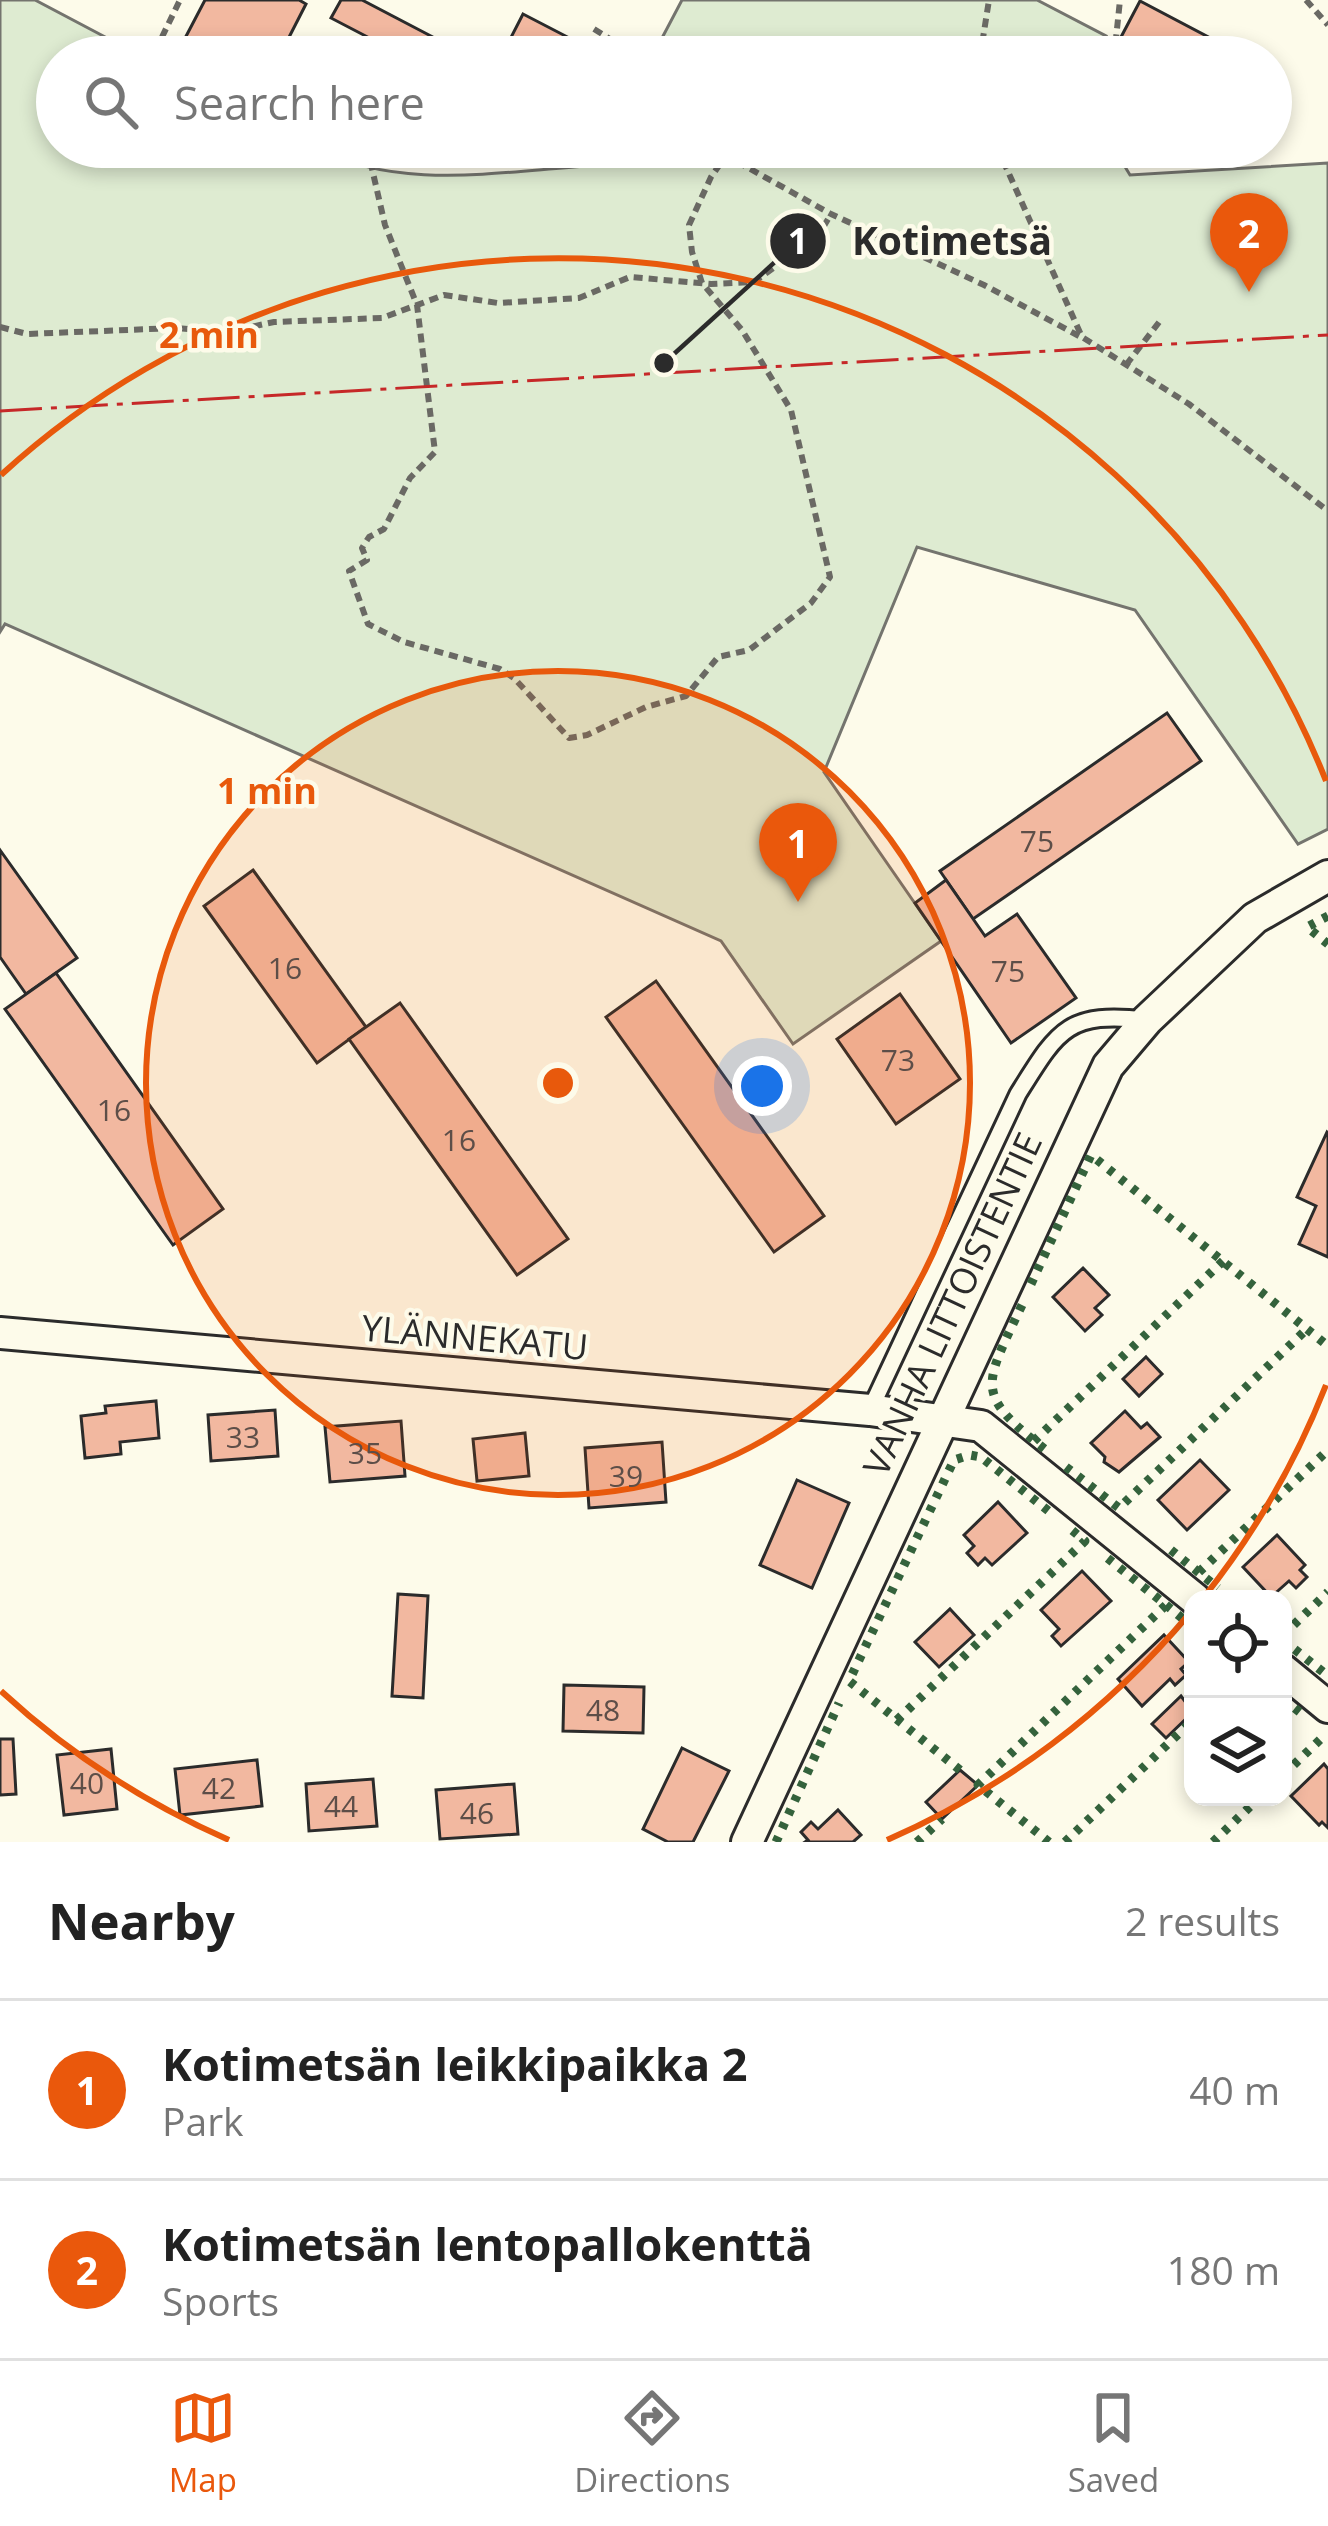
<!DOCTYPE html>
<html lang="en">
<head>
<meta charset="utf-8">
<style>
	:root { --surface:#fff; --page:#f2f2f2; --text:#222; --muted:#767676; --line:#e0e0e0; --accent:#ea580c }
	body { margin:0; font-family:"Open Sans",sans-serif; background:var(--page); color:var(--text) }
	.controls { position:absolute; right:36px; bottom:36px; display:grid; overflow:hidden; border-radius:24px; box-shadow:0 6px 18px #0003 }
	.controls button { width:108px; height:108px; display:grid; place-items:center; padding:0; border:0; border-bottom:3px solid var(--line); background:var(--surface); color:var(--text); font:60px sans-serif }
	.you { position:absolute; left:762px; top:1086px; width:42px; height:42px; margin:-30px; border:9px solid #fff; border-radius:50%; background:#1a73e8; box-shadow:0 0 0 18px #1a73e833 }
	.badge { display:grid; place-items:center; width:78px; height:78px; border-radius:50%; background:var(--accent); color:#fff; font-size:39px; font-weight:700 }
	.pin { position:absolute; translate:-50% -99px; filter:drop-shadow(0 3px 6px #0008) }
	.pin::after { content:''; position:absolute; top:63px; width:42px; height:36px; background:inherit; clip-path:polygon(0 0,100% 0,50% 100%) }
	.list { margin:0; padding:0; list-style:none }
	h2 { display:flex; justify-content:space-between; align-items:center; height:156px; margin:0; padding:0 48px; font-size:51px }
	h2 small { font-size:39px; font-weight:400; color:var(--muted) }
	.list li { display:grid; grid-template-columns:78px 1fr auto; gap:36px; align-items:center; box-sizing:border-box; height:180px; padding:0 48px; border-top:3px solid var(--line) }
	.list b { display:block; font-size:45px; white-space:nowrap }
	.list p { margin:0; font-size:39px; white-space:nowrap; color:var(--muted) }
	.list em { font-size:39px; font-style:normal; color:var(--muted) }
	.icon { flex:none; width:66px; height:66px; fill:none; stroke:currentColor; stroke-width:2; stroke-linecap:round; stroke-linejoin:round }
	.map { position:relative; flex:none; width:1328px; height:1842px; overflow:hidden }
	.search { position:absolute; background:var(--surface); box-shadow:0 6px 18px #0003; left:36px; right:36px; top:36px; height:132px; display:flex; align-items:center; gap:30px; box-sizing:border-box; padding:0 42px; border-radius:66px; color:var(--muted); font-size:45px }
	.sheet { height:516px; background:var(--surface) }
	nav { display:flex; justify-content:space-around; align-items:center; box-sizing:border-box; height:168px; border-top:3px solid var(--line); background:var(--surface); font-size:33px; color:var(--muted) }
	nav a { display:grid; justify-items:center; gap:6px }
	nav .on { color:var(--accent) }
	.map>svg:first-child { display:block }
</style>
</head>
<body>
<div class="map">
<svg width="1328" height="1842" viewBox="0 0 1328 1842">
	<rect width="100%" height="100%" fill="#fdfbea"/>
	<g fill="#deebd1" stroke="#74746e" stroke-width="3">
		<path d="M0 0H35L143 57H57V147H313C397 191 496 172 588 166L605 147H1113L1130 175 1328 163V829L1298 844 1135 610 917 547 824 772 941 941 793 1044 721 941 5 624 0 632Z"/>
		<polygon points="682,0 1037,0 1106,36 1095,57 652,57"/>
	</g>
	<g fill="#f2b8a0" stroke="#2b2b2b" stroke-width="3">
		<polygon points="205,0 299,0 306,4 283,49 297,57 206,57 182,44"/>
		<polygon points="341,0 362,0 471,57 406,57 331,18"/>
		<polygon points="1140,1 1231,49 1227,57 1125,57 1131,45 1120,39"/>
		<polygon points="523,14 606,57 511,57 503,53"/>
		<polygon points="1167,713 1201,761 973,919 940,871"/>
		<polygon points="0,850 77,958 26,994 0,957"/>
		<polygon points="253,870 366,1027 317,1063 204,906"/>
		<polygon points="946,880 985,936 1017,914 1076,998 1011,1043 915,903"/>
		<polygon points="56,973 223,1209 173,1245 5,1009"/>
		<polygon points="656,981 824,1216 774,1252 606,1017"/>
		<polygon points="900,994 960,1079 896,1124 837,1039"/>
		<polygon points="400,1003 568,1239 517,1275 349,1039"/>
		<polygon points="1327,1132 1328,1133 1328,1257 1299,1244 1316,1206 1297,1197"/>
		<polygon points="1083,1268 1109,1295 1095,1308 1102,1315 1085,1331 1053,1297"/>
		<polygon points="1146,1357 1162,1374 1139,1396 1123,1379"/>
		<polygon points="156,1401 159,1438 120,1442 121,1454 85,1458 81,1416 106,1413 105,1406"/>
		<polygon points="275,1410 278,1456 211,1461 208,1415"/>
		<polygon points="1125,1411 1141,1428 1147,1423 1160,1437 1119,1472 1104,1462 1105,1457 1091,1443"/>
		<polygon points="401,1421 405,1476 330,1482 325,1427"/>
		<polygon points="525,1433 529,1476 477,1481 473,1439"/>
		<polygon points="662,1442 666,1502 589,1508 585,1448"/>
		<polygon points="1200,1460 1229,1490 1187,1530 1158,1500"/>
		<polygon points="797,1480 849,1503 812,1588 760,1565"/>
		<polygon points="998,1502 1027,1533 992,1565 985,1558 978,1565 967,1553 974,1546 964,1535"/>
		<polygon points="1277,1535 1305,1565 1300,1570 1307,1577 1296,1588 1289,1581 1271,1597 1243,1567"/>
		<polygon points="1082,1571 1111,1601 1061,1646 1052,1636 1059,1629 1041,1610"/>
		<polygon points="398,1594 428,1596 423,1698 392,1696"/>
		<polygon points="950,1609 974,1635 939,1667 915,1642"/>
		<polygon points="1164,1635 1189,1662 1181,1669 1186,1675 1175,1685 1170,1679 1142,1706 1118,1679"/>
		<polygon points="564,1685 644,1687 643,1733 563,1731"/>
		<polygon points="1181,1696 1193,1712 1166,1738 1152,1724"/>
		<polygon points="0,1739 13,1739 16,1794 0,1795"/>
		<polygon points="682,1748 729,1771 693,1842 668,1842 643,1829"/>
		<polygon points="111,1749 117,1809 64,1815 57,1755"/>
		<polygon points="257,1760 262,1806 180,1815 175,1769"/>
		<polygon points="1324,1764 1328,1769 1328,1828 1322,1822 1319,1825 1291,1796"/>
		<polygon points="960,1770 978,1785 942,1819 926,1802"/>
		<polygon points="373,1779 377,1826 309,1831 306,1784"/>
		<polygon points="514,1784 518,1834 440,1839 436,1790"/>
		<polygon points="838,1810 861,1835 853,1842 805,1842 808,1840 801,1832 811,1822 818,1829"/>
	</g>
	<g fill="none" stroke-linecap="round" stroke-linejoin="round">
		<defs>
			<path id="lane" d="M870 1410 1018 1094C1058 1030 1067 1011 1146 1020"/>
			<g id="street">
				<polyline points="0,1333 870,1410 981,1426 1195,1599"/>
				<polyline points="1283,1670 1328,1707"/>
				<polyline points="747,1842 1108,1066 1147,1020 1255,918 1328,876"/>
			</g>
		</defs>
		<use href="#lane" stroke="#2b2b2b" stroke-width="21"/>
		<use href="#street" stroke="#2b2b2b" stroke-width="36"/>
		<g stroke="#6a6964" stroke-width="6" stroke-dasharray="9 6" stroke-linecap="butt">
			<polyline points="1306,0 1328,25"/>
			<polyline points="594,29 639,57"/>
			<polyline points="162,37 180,0"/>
			<polyline points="335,48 338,57"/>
			<polyline points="980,57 989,0"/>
			<polyline points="1110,57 1115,48 1120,0"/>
			<polyline points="367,147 385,225 417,305 435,452 410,478 384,529 369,537 362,548 367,560 349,571 368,624 404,642 500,669 514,678 569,738 587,735 646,707 686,696 718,657 749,650 811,603 830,577 791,410 742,330 702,283 692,252 689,225 711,177 725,157"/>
			<polyline points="711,147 831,214 984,285 1079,336"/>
			<polyline points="997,147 1082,337 1189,404 1328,511"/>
			<polyline points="0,327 27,334 176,328 227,332 274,322 382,318 444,295 498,303 579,298 630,277 711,284 754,282 818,236 831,214"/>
			<polyline points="1126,365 1160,321"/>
		</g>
		<use href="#lane" stroke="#fdfbea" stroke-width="15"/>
		<use href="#street" stroke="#fdfbea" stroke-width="30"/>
		<g stroke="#34623c" stroke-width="9" stroke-dasharray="6 9" stroke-linecap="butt">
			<polyline points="1328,916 1307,927 1328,944"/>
			<polyline points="1031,1284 1091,1155 1328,1346"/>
			<path d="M1022 1305C983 1388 973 1394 1050 1453"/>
			<polyline points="1034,1441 1223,1261"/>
			<polyline points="1066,1467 1119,1508 1307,1329"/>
			<polyline points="1171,1550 1218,1588"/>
			<polyline points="1199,1572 1328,1450"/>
			<polyline points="1166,1605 1193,1627"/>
			<polyline points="1283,1635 1328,1592"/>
			<polyline points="1283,1640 1328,1676"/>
			<polyline points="1283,1699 1302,1714"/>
			<polyline points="897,1720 1085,1541 1067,1526"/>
			<polyline points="960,1770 849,1681 954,1460 970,1455 981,1457 1051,1513"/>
			<polyline points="1283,1775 1326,1734"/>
			<polyline points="776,1842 839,1703"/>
			<polyline points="917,1842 942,1819"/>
			<polyline points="1049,1842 978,1785 1166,1605 1101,1553"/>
			<polyline points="1065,1842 1193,1720"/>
			<polyline points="1213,1842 1260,1797"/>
		</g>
		<polyline stroke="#c62828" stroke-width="3" stroke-dasharray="42 9 6 9" stroke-linecap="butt" points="0,411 1328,335"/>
	</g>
	<circle cx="558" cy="1083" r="412" fill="#e8590c" fill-opacity=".12"/>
	<g fill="none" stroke="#e8590c" stroke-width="6">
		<circle cx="558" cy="1083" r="412"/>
		<path d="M1326 1385A825 825 0 0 1 1204 1597M1190 1613A825 825 0 0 1 887 1840M229 1840A825 825 0 0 1 1 1691M1 475A825 825 0 0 1 1326 781"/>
	</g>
	<g text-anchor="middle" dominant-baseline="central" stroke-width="9" stroke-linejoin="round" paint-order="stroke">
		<g font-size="30" fill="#5d4e48">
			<text x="1037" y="840">75</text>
			<text x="285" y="967">16</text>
			<text x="1008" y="970">75</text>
			<text x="898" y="1059">73</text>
			<text x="114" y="1109">16</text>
			<text x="459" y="1139">16</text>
			<text x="243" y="1436">33</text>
			<text x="365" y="1452">35</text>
			<text x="626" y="1475">39</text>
			<text x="603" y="1709">48</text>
			<text x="87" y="1782">40</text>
			<text x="219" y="1787">42</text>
			<text x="341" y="1805">44</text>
			<text x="477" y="1812">46</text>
		</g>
		<g font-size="36" fill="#2b2b2b" stroke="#fdfbea">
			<text transform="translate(952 1304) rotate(-65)">VANHA LITTOISTENTIE</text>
			<text transform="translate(475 1337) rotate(5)">YLÄNNEKATU</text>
		</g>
	</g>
	<circle cx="558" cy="1083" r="18" fill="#e8590c" stroke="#fdfbea" stroke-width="6"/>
	<g font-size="36" text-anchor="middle" font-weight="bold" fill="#e8590c" stroke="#fdfbea" stroke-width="9" stroke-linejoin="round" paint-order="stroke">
		<text x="209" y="348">2 min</text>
		<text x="267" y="804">1 min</text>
	</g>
	<path fill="none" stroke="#2b2b2b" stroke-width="4.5" d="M664 363L798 241"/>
	<g fill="#2b2b2b" stroke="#fdfbea" stroke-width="4.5">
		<circle cx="664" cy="363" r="12"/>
		<circle cx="798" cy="241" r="30"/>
	</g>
	<g font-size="36" text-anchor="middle" font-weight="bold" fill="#fff">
		<text x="798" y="254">1</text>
	</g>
	<g font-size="39" text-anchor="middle" font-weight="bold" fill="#2b2b2b" stroke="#fdfbea" stroke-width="9" stroke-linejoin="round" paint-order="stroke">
		<text x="952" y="255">Kotimetsä</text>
	</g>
</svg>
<div class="controls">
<button><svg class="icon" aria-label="locate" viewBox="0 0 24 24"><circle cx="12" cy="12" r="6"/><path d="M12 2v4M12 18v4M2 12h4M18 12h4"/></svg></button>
<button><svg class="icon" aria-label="layers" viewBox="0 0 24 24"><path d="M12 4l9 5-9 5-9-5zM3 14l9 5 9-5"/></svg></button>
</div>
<div class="you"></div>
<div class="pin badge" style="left:798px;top:902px">1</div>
<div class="pin badge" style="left:1249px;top:292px">2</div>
<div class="search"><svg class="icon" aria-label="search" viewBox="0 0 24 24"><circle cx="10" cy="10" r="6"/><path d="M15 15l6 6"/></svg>Search here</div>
</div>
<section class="sheet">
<h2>Nearby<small>2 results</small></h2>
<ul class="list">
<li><span class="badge">1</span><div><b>Kotimetsän leikkipaikka 2</b><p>Park</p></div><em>40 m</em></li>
<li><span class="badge">2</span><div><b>Kotimetsän lentopallokenttä</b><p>Sports</p></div><em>180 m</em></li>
</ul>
</section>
<nav>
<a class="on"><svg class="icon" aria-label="map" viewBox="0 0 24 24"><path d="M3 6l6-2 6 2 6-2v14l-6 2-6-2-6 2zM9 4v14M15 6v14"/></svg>Map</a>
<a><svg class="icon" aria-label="directions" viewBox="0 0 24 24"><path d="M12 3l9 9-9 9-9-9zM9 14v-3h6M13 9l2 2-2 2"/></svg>Directions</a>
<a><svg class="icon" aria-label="saved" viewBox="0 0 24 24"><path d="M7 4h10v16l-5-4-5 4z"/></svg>Saved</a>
</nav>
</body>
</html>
